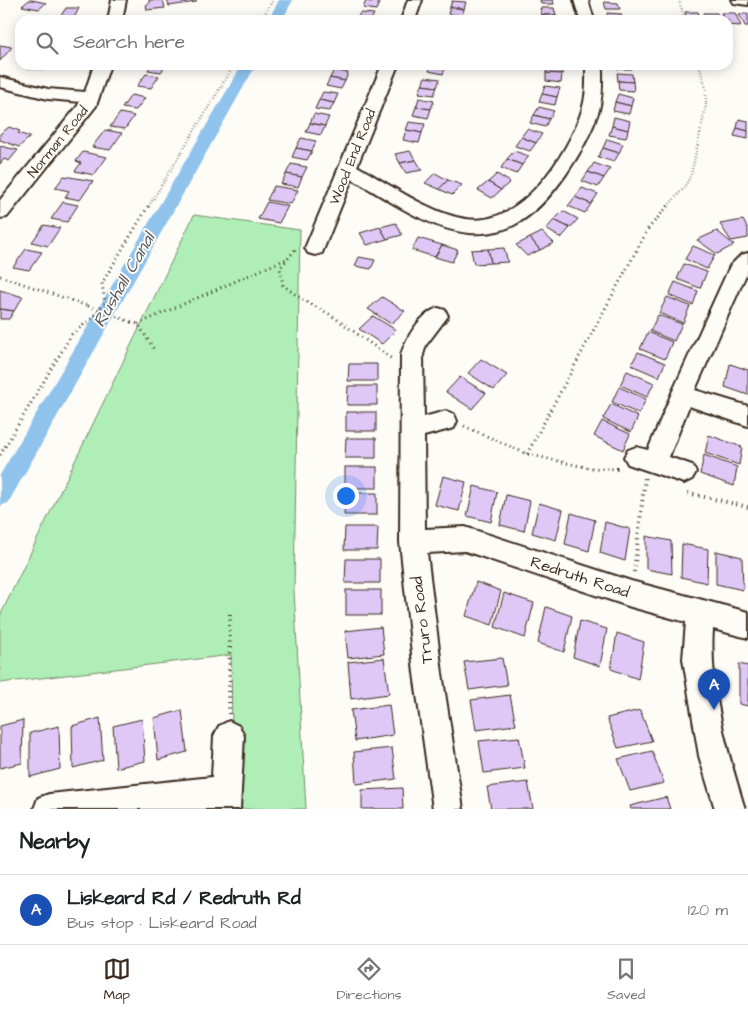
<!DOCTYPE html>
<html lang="en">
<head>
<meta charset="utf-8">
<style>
	:root { --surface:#fff; --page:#f6f6f6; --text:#202124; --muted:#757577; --line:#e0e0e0; --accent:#3b2a1e }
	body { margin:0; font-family:"Architects Daughter",sans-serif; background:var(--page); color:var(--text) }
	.you { position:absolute; left:345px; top:495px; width:18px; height:18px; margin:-12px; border:4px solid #fff; border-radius:50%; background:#1a73e8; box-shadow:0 0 0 8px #1a73e833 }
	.badge { display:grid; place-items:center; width:32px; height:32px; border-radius:50%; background:var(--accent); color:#fff; font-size:16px; font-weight:700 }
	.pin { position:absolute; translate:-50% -41px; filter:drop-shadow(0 1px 2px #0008) }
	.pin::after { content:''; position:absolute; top:26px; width:18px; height:15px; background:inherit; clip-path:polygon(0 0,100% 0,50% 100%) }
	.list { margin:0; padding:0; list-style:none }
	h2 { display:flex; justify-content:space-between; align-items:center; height:65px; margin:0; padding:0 20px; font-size:21px }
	h2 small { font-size:16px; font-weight:400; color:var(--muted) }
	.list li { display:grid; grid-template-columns:32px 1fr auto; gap:15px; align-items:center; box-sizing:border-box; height:70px; padding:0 20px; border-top:1px solid var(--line) }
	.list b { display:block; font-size:19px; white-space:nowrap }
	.list p { margin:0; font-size:16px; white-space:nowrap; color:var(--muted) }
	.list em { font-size:16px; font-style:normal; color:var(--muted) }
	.icon { flex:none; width:28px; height:28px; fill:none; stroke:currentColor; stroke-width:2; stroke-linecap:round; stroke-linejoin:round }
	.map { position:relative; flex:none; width:748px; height:809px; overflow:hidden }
	.search { position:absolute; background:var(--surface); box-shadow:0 2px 12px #0003; left:15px; right:15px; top:15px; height:55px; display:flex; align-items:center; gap:12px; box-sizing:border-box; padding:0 18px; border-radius:15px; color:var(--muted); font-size:19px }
	.sheet { height:135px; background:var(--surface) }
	nav { display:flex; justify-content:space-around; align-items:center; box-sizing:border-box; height:70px; border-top:1px solid var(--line); background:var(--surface); font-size:14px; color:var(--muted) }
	nav a { display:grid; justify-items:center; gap:2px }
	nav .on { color:var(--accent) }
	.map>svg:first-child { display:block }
</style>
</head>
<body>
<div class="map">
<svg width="748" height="809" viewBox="0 0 748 809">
	<rect width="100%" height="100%" fill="#fdfcf7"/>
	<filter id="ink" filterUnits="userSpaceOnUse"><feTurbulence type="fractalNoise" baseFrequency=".02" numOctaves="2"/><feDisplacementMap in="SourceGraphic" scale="10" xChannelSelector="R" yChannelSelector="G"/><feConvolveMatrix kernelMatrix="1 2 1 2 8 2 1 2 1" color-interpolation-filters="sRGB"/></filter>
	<g filter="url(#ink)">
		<polygon fill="#afeeb6" stroke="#758c6a" points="194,215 300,230 294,590 306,809 233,809 231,655 0,683 0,616"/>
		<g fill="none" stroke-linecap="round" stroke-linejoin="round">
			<g fill="#8fc3ec" fill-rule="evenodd">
				<polygon points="279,0 293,0 282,20 268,20"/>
				<polygon points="242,65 256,65 8,503 0,506 0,475"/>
			</g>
		</g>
		<g fill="#dfc7f6" stroke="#3b2a1e">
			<polygon points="29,0 32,0 46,3 39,9 22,6"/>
			<polygon points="149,0 163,0 165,8 147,10 146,4 149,4"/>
			<polygon points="167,0 196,0 196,2 169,6"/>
			<polygon points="540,0 553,0 554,4 541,4"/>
			<polygon points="366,1 379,3 376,10 363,8"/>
			<polygon points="452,1 466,2 464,9 450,7"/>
			<polygon points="604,2 618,3 620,9 606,9"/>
			<polygon points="450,7 464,9 462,16 448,14"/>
			<polygon points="66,8 79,8 74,18 60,17"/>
			<polygon points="540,8 554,8 556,15 542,15"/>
			<polygon points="685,12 698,12 701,20 687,20"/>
			<polygon points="360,13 374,14 371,20 357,19"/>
			<polygon points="607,13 621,14 622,20 608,20"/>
			<polygon points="703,13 717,13 720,20 706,20"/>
			<polygon points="721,13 735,13 741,26 728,25 728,20 724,20"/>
			<polygon points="739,14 748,14 748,26 745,26"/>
			<polygon points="542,15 556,15 557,20 543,20"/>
			<polygon points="0,45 12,47 0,61"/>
			<polygon points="30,65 46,65 44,69 28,69"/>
			<polygon points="151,65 166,65 161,72 148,70"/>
			<polygon points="431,65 446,66 443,74 429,71"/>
			<polygon points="616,65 631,65 632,69 617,69"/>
			<polygon points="547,66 562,67 562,74 546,73"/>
			<polygon points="334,70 348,73 345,81 330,78"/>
			<polygon points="546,73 562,74 561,83 546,81"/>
			<polygon points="617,73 632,74 633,82 618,81"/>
			<polygon points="146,74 159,76 151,88 137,86"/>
			<polygon points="425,77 440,79 437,87 422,85"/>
			<polygon points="330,78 345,81 341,89 326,86"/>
			<polygon points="618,81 633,82 634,91 619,90"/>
			<polygon points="422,85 437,87 434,95 419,93"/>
			<polygon points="545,86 560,88 557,97 542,94"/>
			<polygon points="323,92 338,94 334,103 319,100"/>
			<polygon points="542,94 557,97 555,105 539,102"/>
			<polygon points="618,94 633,98 631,106 615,102"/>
			<polygon points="131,95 145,98 136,110 122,108"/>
			<polygon points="419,98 434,101 431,109 416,107"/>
			<polygon points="319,100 334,103 330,111 315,109"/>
			<polygon points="615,102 631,106 629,114 613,111"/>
			<polygon points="416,107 431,109 428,118 413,115"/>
			<polygon points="539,107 554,111 549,119 534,115"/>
			<polygon points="120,113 134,116 125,129 110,127"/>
			<polygon points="314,114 329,117 325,126 310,123"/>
			<polygon points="534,115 549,119 545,127 530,123"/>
			<polygon points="614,117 630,121 628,130 612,126"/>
			<polygon points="739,119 748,121 748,131 737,128"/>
			<polygon points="409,122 425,124 422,133 406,130"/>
			<polygon points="310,123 325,126 321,135 306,132"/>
			<polygon points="612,126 628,130 626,138 609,135"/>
			<polygon points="9,127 20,131 18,133 30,137 19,147 0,140 0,134"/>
			<polygon points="737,128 748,131 748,139 734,136"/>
			<polygon points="527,129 542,134 536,143 521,137"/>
			<polygon points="105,130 122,133 110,150 92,147"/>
			<polygon points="406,130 422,133 419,143 403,140"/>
			<polygon points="521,137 536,143 530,151 515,146"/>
			<polygon points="301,138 316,141 312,151 296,148"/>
			<polygon points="607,139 623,144 619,153 603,148"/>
			<polygon points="0,146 18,150 9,161 4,159 0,164"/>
			<polygon points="296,148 312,151 307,160 292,157"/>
			<polygon points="603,148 619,153 614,162 598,157"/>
			<polygon points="410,151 416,160 400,163 395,154"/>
			<polygon points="514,151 529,156 522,165 507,159"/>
			<polygon points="83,152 107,157 94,175 75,171 81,163 76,161"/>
			<polygon points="507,159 522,165 516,174 501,168"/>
			<polygon points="416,160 422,170 406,173 400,163"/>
			<polygon points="594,163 610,169 604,178 588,172"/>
			<polygon points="291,164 307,167 302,177 286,174"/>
			<polygon points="588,172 604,178 598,187 582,181"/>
			<polygon points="435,173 448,180 439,189 425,183"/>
			<polygon points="286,174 302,177 298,187 281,184"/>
			<polygon points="497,174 510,182 501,190 488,182"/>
			<polygon points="64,176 93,181 80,200 65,197 69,191 55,188"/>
			<polygon points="448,180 462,185 452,195 439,189"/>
			<polygon points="488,182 501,190 492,198 478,190"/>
			<polygon points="274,186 298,190 291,204 267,200"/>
			<polygon points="582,188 598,194 591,204 575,197"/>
			<polygon points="575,197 591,204 585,213 568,206"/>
			<polygon points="63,202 78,205 67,222 51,219"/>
			<polygon points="267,202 288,206 279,223 258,219"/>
			<polygon points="563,211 578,219 570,228 554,220"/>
			<polygon points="554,220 570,228 561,238 546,229"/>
			<polygon points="743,220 748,229 748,238 731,241 720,224"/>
			<polygon points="396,223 402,235 387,239 380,227"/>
			<polygon points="44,225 60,228 48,246 32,242"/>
			<polygon points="380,227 387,239 367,245 360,233"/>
			<polygon points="717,231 734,245 717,254 697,240"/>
			<polygon points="542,232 554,243 540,250 530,238"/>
			<polygon points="418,238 442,245 435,257 412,250"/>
			<polygon points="530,238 540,250 527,256 516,245"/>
			<polygon points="442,245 458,250 452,262 435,257"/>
			<polygon points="693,246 715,255 707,269 685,259"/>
			<polygon points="504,248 508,262 491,263 488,249"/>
			<polygon points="26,249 42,252 29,270 13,267"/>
			<polygon points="488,249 491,263 474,264 471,250"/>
			<polygon points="359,257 375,260 371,269 355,266"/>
			<polygon points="684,264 707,272 700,288 677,279"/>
			<polygon points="675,282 698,291 693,305 669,295"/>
			<polygon points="0,290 23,297 14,311 0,309"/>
			<polygon points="382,297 405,311 391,324 368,309"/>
			<polygon points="667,297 690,306 683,323 659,313"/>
			<polygon points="0,309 14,311 9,319 0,319"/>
			<polygon points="658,315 682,324 674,341 650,331"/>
			<polygon points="373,316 396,330 382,344 359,329"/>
			<polygon points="648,332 672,342 665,359 640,349"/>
			<polygon points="638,352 665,363 659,377 631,365"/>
			<polygon points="481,359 507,375 494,390 468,373"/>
			<polygon points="349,364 377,364 377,381 348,381"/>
			<polygon points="730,364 748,370 748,395 725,387"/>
			<polygon points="627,371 654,383 647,397 620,385"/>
			<polygon points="460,377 486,393 472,409 446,392"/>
			<polygon points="348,386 377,386 377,405 347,405"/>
			<polygon points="619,387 646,399 639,414 612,402"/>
			<polygon points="611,404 638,417 631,432 603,419"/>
			<rect x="346" y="412" width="30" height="19"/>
			<polygon points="602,421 630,434 623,450 594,436"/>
			<polygon points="709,435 742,447 739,465 705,453"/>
			<polygon points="346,438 376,438 376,458 345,458"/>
			<polygon points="704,455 737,467 734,486 700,474"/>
			<rect x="345" y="467" width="32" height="21"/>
			<polygon points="443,476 466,482 459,511 435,505"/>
			<polygon points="474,486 497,492 491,522 467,516"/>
			<polygon points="345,493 377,493 377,515 344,515"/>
			<polygon points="506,495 530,501 524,531 500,525"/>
			<polygon points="539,503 563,510 556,540 532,533"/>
			<polygon points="571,513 595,520 589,551 565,544"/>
			<polygon points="605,522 630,529 625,561 600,553"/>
			<polygon points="345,527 378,527 377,550 344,550"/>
			<polygon points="646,536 671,541 672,574 646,569"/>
			<polygon points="682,544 708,549 707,583 681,577"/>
			<polygon points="716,551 742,557 743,590 716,584"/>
			<polygon points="346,559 380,559 380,583 345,583"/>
			<polygon points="476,582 501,591 492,625 466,616"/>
			<rect x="346" y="590" width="35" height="25"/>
			<polygon points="504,593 534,603 525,638 495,627"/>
			<polygon points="546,607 572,616 564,652 538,643"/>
			<polygon points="580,621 607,629 600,666 573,657"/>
			<polygon points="381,627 384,654 348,658 345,631"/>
			<polygon points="617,633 644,642 638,679 611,669"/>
			<polygon points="384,658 389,694 351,699 348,662"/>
			<polygon points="502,658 507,685 469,690 464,662"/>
			<polygon points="739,664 748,666 748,706 739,704"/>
			<polygon points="510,695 516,725 476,730 471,700"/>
			<polygon points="389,705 393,735 355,741 351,710"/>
			<polygon points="182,710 187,752 158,760 154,718"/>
			<polygon points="640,710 652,741 618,748 607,718"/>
			<polygon points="100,718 103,760 73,768 72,726"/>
			<polygon points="142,719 145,761 116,768 113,726"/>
			<polygon points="23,720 22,763 0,768 0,726"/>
			<polygon points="59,726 60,769 30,777 30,733"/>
			<polygon points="519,737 525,768 484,773 479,741"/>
			<polygon points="392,748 396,779 356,784 354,752"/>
			<polygon points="652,751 664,783 630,791 618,759"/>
			<polygon points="528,782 533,809 491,809 487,787"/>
			<polygon points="402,788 403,809 362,809 362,790"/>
			<polygon points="666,797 670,809 631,809 630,806"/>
		</g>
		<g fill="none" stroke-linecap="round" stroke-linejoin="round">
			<defs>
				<g id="minor">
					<polygon points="112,0 126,0 122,20 108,20"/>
					<polygon points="408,0 422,0 415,20 401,20"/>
					<polygon points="574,0 588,0 594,20 580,20"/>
					<polygon points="732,0 748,0 748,5 734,3"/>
					<polygon points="94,65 110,65 96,106 7,217 0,218 0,200 81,102 48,99 0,87 0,77 48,89 85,92"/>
					<path d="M382 65H398L357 166C389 184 431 214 466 219 520 228 568 155 582 110 587 95 586 80 586 65H602C602 81 603 95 599 110 587 148 550 207 514 225 501 232 484 234 469 233 430 230 386 198 352 179L322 253 315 255 308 253 305 248Z"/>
					<polygon points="748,253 748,270 695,390 748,406 748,426 689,406 669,457 692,465 696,472 692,479 684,483 628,464 624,457 628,450 636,447 648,450 671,395 730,266 741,255"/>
					<path d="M438 308 445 310 448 316 426 345 423 355 424 417 446 411 454 414 457 421 454 428 424 436 425 529 465 527 631 581 748 612V638L713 629C709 689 727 751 745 809H715L699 756 683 659 686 622 631 607 465 551 427 553 442 673 463 809H433L414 673 400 542 401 355C406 338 420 314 438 308Z"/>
					<polygon points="229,721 239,726 244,736 240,809 34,809 38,798 49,794 212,777 214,736 219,726"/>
				</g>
			</defs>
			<use href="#minor" stroke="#3b2a1e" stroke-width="4"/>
			<g stroke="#3b2a1e" stroke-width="2.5" stroke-dasharray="0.5 2.5" stroke-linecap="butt">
				<polyline points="679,0 685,20"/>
				<polyline points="261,20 273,0"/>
				<polyline points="149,206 234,65"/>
				<polyline points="668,206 684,188 691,175 706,106 706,88 699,65"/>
			</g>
			<g stroke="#3b2a1e" stroke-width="3" stroke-dasharray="1 4" stroke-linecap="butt">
				<polyline points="295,250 280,268 283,285 301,299 331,315 392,359"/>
				<polyline points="0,276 88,306"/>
				<polyline points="131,322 138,324 155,351"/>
				<polyline points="138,324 286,259"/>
				<polyline points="464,426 527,454 589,468 620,469"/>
				<polyline points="527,454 648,229 669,205"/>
				<polyline points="0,455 72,334 91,319 105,303 102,283 149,205"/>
			</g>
			<g stroke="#3b2a1e" stroke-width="4" stroke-dasharray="1 4.5" stroke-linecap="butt">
				<polyline points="616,469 620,469"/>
				<polyline points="688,493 748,507"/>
				<polyline points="634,572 645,478"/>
				<polyline points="229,714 230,610"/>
			</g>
			<use href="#minor" fill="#fdfcf7" fill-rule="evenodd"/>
			<polyline stroke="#3b2a1e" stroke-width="3" stroke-dasharray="1 4" stroke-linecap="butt" points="88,306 131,322"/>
		</g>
	</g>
	<g text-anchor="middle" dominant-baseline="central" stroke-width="4" stroke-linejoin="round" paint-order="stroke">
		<g font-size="14" fill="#3b2a1e" stroke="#fdfcf7">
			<text transform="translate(58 142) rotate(-51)">Norman Road</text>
			<text transform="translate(353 157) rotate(-68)">Wood End Road</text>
		</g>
		<g font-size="16" fill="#3b2a1e" stroke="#fdfcf7">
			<text transform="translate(580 577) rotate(18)">Redruth Road</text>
			<text transform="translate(422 620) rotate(-97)">Truro Road</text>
		</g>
		<g font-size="18" font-style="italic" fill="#54585c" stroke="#fdfcf7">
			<text transform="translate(124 280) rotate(-60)">Rushall Canal</text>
		</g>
	</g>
</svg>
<div class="you"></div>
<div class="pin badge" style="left:714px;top:710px;background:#1a4fb4">A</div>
<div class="search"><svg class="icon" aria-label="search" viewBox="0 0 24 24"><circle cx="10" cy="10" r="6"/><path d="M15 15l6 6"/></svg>Search here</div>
</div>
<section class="sheet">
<h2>Nearby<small></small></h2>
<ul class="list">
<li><span class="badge" style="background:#1a4fb4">A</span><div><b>Liskeard Rd / Redruth Rd</b><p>Bus stop · Liskeard Road</p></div><em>120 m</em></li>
</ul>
</section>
<nav>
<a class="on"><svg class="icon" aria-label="map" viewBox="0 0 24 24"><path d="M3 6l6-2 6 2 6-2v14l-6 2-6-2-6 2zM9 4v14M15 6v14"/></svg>Map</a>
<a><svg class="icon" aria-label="directions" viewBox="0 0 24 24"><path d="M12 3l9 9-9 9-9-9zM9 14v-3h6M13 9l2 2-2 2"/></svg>Directions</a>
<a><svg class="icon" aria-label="saved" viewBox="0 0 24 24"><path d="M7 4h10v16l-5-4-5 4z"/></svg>Saved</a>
</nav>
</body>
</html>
